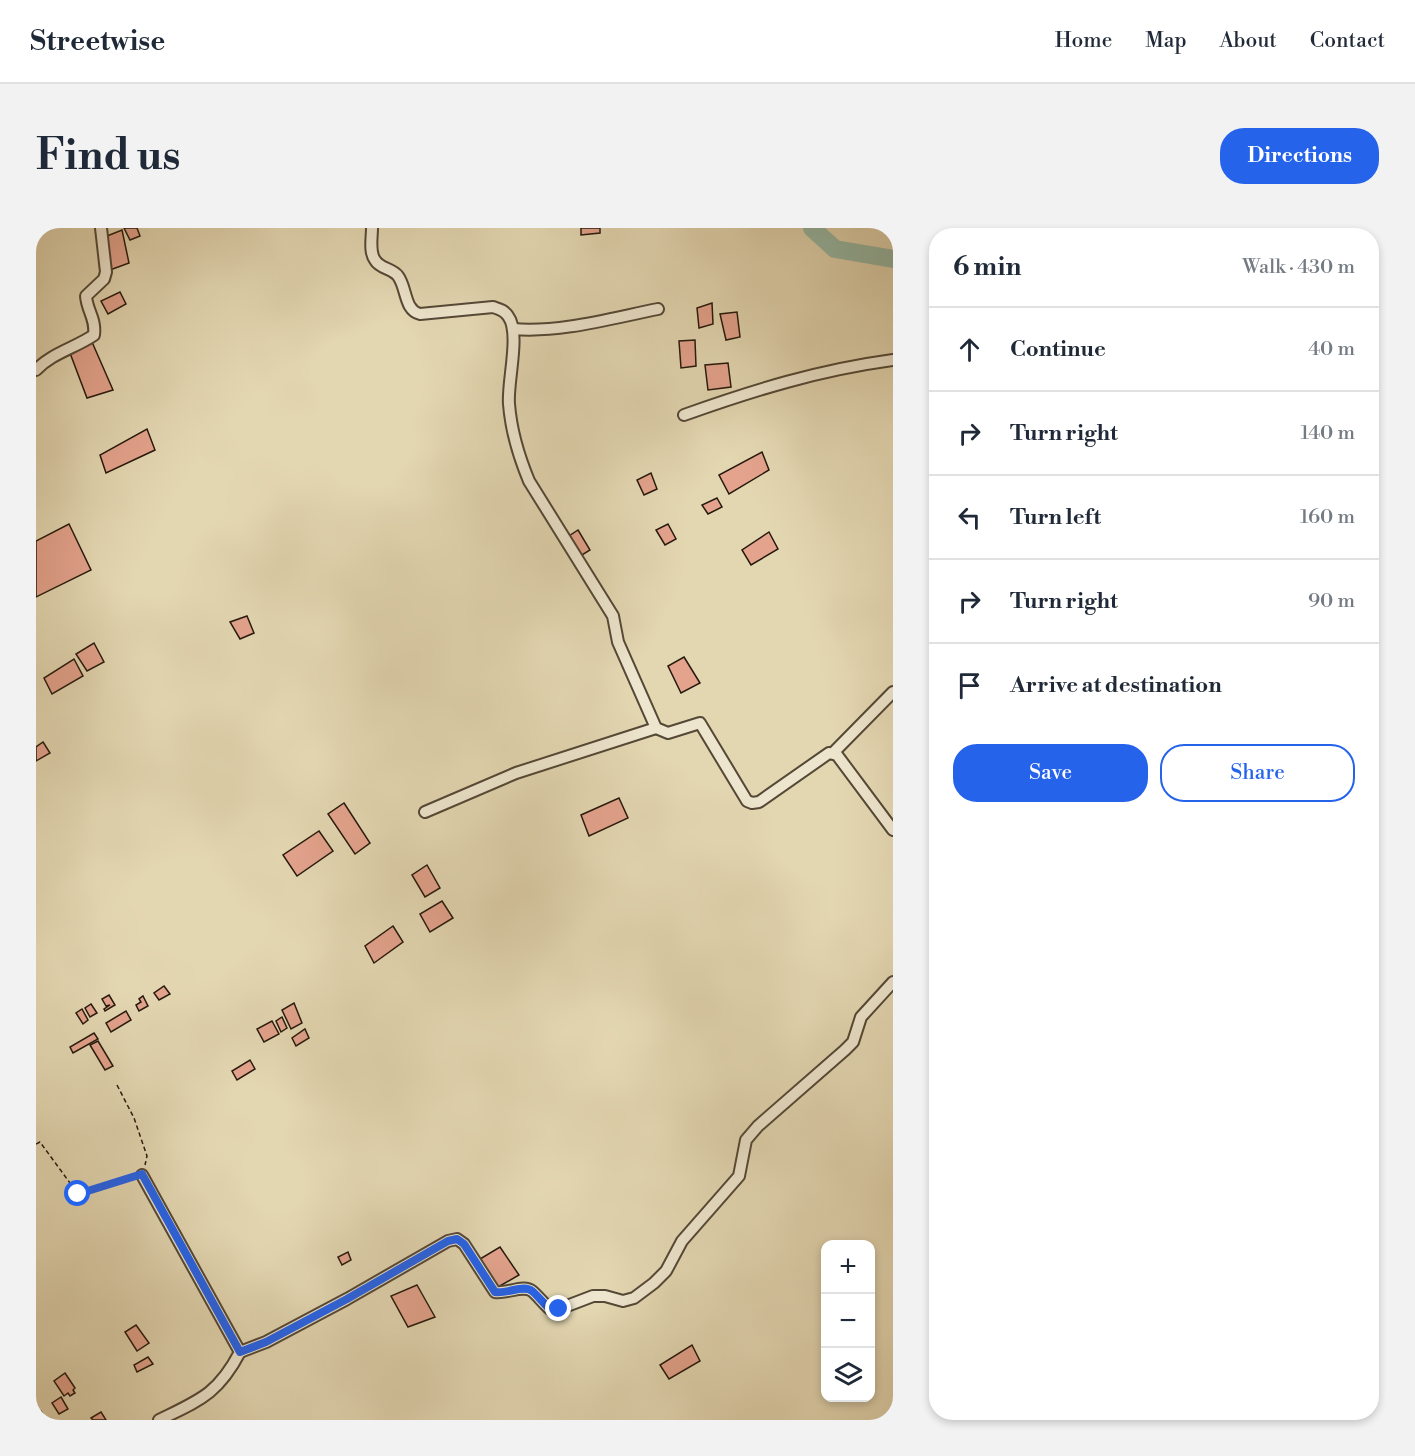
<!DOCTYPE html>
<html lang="en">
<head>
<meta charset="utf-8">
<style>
	:root { --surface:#fff; --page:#f2f2f3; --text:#1f2937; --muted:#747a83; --line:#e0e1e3; --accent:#2563eb }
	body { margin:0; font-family:"Libre Bodoni",serif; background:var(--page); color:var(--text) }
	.controls { position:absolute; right:18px; bottom:18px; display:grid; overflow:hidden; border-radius:12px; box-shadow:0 3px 9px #0003 }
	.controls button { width:54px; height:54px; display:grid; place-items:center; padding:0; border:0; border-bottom:2px solid var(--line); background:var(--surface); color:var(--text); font:30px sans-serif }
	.stop { position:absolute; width:18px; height:18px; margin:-14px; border:4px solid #2563eb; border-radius:50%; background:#fff }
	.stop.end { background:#2563eb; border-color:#fff; box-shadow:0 2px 6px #0008 }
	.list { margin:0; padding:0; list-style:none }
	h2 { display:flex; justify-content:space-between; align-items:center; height:78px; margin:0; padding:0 24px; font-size:26px }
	h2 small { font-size:20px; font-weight:400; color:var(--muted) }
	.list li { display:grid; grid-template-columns:39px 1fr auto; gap:18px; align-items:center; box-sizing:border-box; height:84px; padding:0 24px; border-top:2px solid var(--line) }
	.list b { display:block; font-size:22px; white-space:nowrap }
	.list em { font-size:20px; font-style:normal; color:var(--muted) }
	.actions { display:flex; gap:12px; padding:18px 24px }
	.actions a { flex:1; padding:14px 0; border:2px solid var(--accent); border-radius:24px; text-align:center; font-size:21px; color:var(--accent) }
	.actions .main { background:var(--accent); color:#fff }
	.icon { flex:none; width:33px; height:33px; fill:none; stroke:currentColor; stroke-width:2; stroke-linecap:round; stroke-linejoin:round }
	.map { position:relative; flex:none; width:857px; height:1192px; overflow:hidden; border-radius:24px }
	header { display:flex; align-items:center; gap:36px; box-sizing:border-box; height:84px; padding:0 30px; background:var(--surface); border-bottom:2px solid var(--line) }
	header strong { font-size:28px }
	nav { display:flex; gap:33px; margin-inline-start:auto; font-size:21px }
	.intro { display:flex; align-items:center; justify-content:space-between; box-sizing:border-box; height:144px; padding:0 36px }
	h1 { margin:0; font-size:42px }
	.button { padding:15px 27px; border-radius:24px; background:var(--accent); color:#fff; font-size:21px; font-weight:700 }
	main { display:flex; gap:36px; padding:0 36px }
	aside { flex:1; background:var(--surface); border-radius:24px; box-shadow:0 3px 9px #0003 }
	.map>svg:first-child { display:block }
</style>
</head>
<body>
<header>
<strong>Streetwise</strong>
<nav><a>Home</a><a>Map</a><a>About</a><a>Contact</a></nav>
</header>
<div class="intro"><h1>Find us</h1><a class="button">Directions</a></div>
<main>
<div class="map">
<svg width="857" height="1192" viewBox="0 0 857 1192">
	<rect width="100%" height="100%" fill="#e3d7b2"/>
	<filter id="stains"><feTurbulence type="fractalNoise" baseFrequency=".00333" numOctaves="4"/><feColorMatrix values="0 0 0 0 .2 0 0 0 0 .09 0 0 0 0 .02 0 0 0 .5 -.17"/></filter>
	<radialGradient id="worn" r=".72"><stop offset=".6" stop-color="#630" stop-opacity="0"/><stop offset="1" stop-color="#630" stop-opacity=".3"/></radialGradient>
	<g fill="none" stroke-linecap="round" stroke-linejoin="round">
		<polyline stroke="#96baa7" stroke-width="18" points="776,0 799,21 857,31"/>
	</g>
	<g fill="#e4a38d" stroke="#25190c" stroke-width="1.5">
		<polygon points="88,0 101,0 104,8 94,12"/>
		<polygon points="545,0 564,0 564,5 545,7"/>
		<polygon points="86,2 93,35 74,42 66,10"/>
		<polygon points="84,64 90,76 72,86 65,73"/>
		<polygon points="676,75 677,96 663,100 661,80"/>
		<polygon points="701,84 704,109 690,112 684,86"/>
		<polygon points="659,112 660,138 645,140 643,113"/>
		<polygon points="56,114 77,162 51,170 34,125"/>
		<polygon points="692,135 695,159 672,162 669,137"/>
		<polygon points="111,201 119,222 70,245 64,227"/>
		<polygon points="726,224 733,242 693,266 683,247"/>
		<polygon points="615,245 621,261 608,267 601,252"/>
		<polygon points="681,270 686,279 672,286 666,277"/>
		<polygon points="33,296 55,342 0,369 0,313"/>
		<polygon points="632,296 640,311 629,317 620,302"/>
		<polygon points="542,302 554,322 546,327 533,308"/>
		<polygon points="733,304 742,321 715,337 706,322"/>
		<polygon points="211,388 218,405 204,411 194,394"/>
		<polygon points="58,415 68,434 51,443 40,426"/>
		<polygon points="648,429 664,455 645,465 632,438"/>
		<polygon points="38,431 47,448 16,466 8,450"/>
		<polygon points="7,514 14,525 0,533 0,519"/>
		<polygon points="583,570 592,590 553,608 545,587"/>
		<polygon points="308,575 334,615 319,626 292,586"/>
		<polygon points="283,603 297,623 261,648 247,627"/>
		<polygon points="391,637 404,660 389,669 376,647"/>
		<polygon points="406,673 417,690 394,704 384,686"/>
		<polygon points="357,698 367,714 338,735 329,718"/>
		<polygon points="128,758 134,766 123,772 118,765"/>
		<polygon points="73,767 79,777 69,783 68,781 74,777 70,778 66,771"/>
		<polygon points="107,768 112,778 103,783 100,777 105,774 103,771"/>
		<polygon points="258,775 266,795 255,801 246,782"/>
		<polygon points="55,776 61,785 54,789 49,780"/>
		<polygon points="46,781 52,792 47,796 40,785"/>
		<polygon points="90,783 95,792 75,804 70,795"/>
		<polygon points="246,789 251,800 245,804 240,793"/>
		<polygon points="236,793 243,806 228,814 221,801"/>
		<polygon points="269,801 273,810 260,818 256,810"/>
		<polygon points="58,805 62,811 37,825 34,819"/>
		<polygon points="62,813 77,838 69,842 54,817"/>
		<polygon points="214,832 219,841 201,852 196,843"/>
		<polygon points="464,1019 483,1047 462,1059 444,1031"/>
		<polygon points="312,1024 315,1032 306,1037 302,1029"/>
		<polygon points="381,1057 399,1089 372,1099 355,1068"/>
		<polygon points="100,1097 113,1115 101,1123 89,1104"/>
		<polygon points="656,1117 664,1133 633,1151 624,1137"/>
		<polygon points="112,1129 117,1136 101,1144 98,1137"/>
		<polygon points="29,1145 39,1160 37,1162 39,1165 34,1168 32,1165 28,1168 18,1153"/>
		<polygon points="25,1169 32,1181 23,1186 16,1175"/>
		<polygon points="5,1183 10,1192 0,1192 0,1185"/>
		<polygon points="65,1184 70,1192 57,1192 55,1190"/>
	</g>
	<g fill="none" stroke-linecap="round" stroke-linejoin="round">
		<defs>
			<g id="minor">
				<path d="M336 0C336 10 333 24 339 32 344 41 356 40 362 48 371 60 368 82 384 86L457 79C463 81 468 82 472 88 485 105 471 154 473 176 475 202 483 229 493 253L577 388 582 414 620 500 632 505 664 495 711 573 716 575 723 574 793 525 801 527 857 602"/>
				<path d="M477 101C525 105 576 90 622 81"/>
				<path d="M0 142C16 125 39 120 58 107 60 90 51 83 50 68L68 51 70 44 65 0"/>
				<path d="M648 187C718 162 783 142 857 132"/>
				<polyline points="797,525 857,464"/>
				<polyline points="389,584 480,545 620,500"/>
				<path d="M106 947 204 1124C182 1166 164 1172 123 1192"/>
				<path d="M204 1124 230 1114 311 1071 412 1013 421 1011 428 1016 459 1064C472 1066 487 1056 496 1063 503 1069 507 1075 514 1081H523L557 1068H569L587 1073 598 1070 618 1055 630 1043 646 1013 703 948 710 912 722 898 809 822 817 814 825 789 857 754"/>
			</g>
		</defs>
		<use href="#minor" stroke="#544836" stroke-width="14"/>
		<g stroke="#25190c" stroke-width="1.5" stroke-dasharray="4.5 3" stroke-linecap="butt">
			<polyline points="81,857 98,890 111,928 109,937"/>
			<polyline points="0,916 4,914 42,966 97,950"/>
		</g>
		<use href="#minor" stroke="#ede5cd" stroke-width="10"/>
	</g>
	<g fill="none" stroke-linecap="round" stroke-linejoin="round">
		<path stroke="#2563eb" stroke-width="8" d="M42 966 106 946 204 1124 230 1114 311 1071 412 1013 421 1011 428 1016 459 1064C472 1066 488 1056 496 1063 503 1069 507 1075 514 1081H523"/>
	</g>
	<rect width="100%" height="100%" filter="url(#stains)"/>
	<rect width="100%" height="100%" fill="url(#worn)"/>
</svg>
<div class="controls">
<button>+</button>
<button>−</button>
<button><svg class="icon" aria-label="layers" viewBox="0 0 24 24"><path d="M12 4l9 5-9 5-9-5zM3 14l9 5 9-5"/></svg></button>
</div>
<div class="stop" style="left:42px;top:966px"></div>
<div class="stop end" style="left:523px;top:1081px"></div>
</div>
<aside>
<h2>6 min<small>Walk · 430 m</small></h2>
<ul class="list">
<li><svg class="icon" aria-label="ahead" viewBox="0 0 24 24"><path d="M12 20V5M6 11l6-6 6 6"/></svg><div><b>Continue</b></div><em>40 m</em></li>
<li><svg class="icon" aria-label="right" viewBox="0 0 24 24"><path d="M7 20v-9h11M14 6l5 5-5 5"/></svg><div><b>Turn right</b></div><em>140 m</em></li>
<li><svg class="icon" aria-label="left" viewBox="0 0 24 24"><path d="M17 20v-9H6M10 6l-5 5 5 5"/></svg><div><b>Turn left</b></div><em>160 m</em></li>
<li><svg class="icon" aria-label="right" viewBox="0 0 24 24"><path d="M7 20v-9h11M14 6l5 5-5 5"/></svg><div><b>Turn right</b></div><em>90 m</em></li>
<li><svg class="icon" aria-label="arrive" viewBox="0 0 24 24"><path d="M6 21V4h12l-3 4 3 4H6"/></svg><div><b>Arrive at destination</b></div></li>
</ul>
<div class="actions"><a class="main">Save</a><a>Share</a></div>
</aside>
</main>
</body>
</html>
